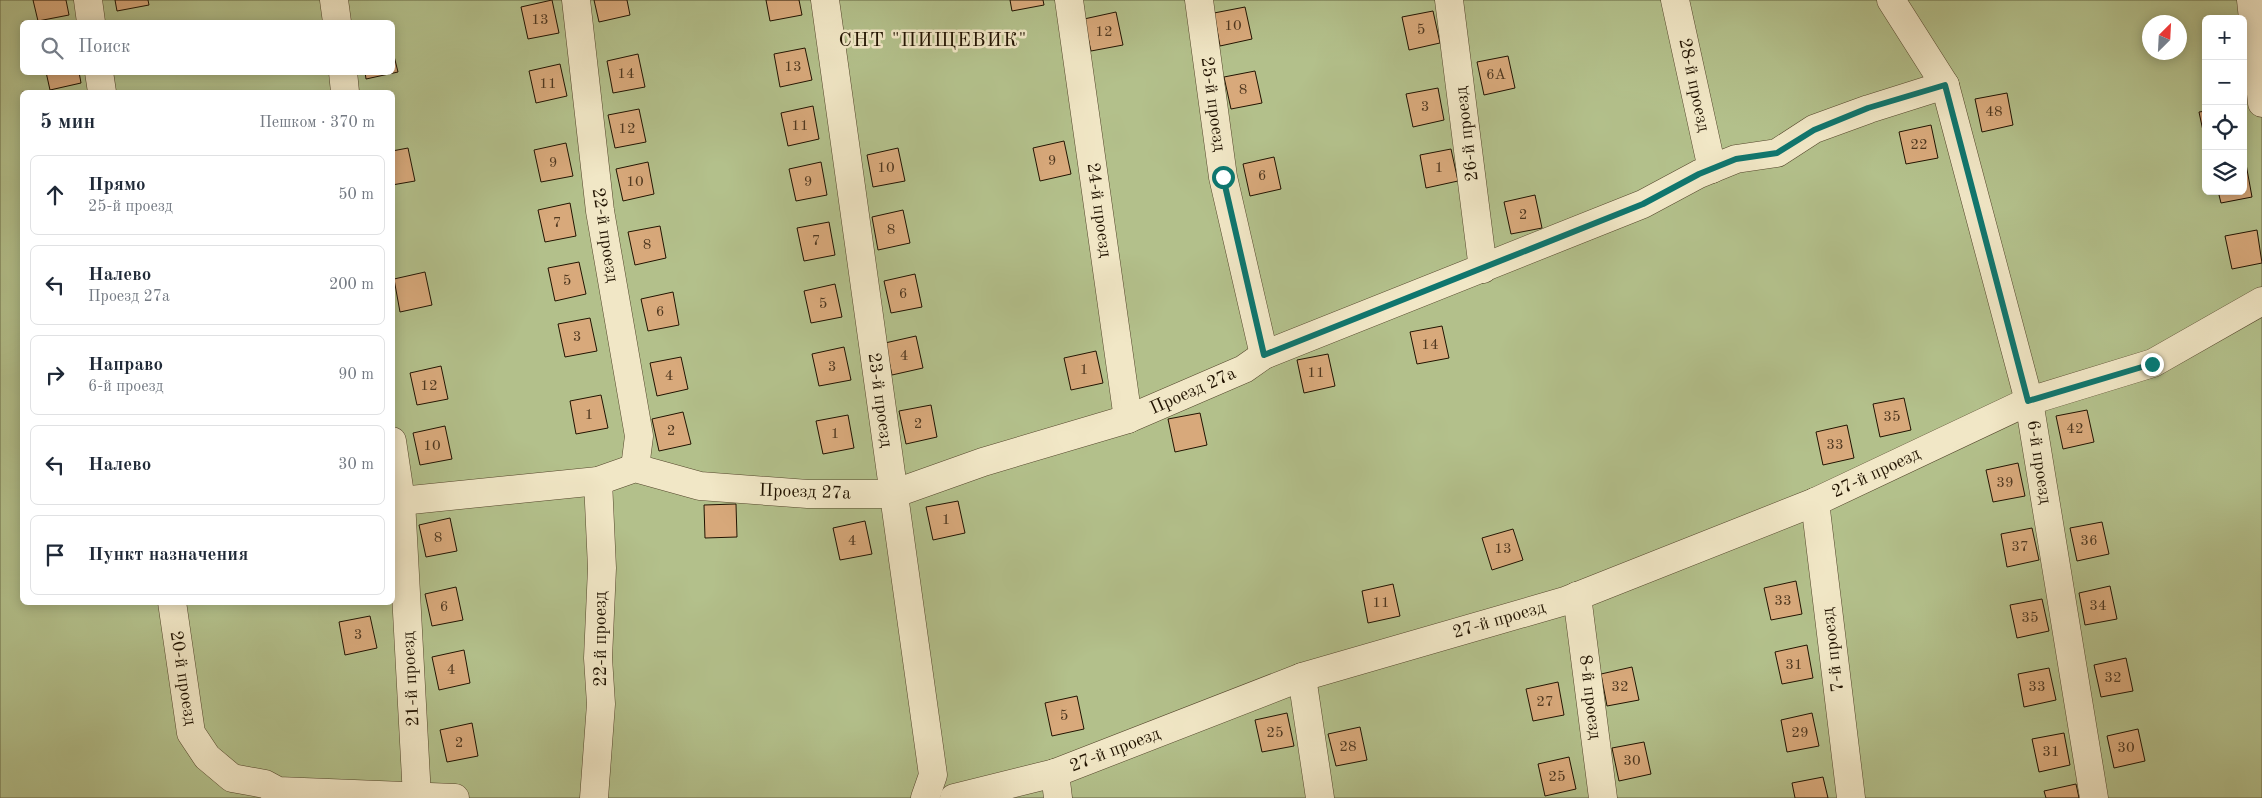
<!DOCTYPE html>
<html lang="ru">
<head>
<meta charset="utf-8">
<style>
	:root { --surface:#fff; --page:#f6f6f7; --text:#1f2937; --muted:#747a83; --line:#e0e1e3 }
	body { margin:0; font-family:"Old Standard TT",serif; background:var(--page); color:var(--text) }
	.controls { position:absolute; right:15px; top:15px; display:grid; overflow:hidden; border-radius:8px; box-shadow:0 2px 12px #0003 }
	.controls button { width:45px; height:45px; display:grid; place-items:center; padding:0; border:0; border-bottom:1px solid var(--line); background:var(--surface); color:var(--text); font:25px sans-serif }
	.compass { position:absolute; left:2142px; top:15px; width:45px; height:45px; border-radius:50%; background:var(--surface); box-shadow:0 2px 12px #0003; rotate:24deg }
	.stop { position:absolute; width:15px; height:15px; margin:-11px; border:4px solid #0f766e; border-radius:50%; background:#fff }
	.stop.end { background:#0f766e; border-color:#fff; box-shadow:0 1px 5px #0008 }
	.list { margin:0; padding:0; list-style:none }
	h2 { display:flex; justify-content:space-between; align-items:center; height:65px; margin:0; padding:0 20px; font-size:21px }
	h2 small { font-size:16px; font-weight:400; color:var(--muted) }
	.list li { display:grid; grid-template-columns:32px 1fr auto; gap:15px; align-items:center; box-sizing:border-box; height:80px; margin:0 10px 10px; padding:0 10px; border:1px solid var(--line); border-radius:8px }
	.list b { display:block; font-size:19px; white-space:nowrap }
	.list p { margin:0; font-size:16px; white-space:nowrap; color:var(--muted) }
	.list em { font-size:16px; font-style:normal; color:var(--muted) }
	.icon { flex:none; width:28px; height:28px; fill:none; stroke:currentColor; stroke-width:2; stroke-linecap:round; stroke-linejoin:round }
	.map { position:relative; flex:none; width:2262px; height:798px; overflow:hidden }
	.search { position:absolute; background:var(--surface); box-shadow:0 2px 12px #0003; left:20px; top:20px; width:375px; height:55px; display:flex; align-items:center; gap:12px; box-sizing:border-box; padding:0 18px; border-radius:8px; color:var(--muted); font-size:19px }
	.panel { position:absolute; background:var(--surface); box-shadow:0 2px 12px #0003; left:20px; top:90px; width:375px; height:515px; border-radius:8px }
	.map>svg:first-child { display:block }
</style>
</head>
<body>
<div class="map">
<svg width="2262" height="798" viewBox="0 0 2262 798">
	<rect width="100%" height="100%" fill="#eadaa8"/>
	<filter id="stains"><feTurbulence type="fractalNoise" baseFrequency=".004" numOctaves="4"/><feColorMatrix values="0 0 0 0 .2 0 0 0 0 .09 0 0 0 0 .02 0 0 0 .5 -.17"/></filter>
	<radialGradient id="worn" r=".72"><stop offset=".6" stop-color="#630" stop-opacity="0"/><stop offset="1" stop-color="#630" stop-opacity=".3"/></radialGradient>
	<path fill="#b3c08b" stroke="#6a6a46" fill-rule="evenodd" d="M0 0H2262V798H0ZM2206 19H2243V191H2206ZM22 22H392V72H22ZM2150 22H2180V52H2150ZM22 92H392V602H22Z"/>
	<g fill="#d8a97b" stroke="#211301">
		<polygon points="33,0 66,0 69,15 38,21"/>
		<polygon points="115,0 148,0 149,5 117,11"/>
		<polygon points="552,0 559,33 528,39 521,7"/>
		<polygon points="594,0 627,0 630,15 599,22"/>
		<polygon points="766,0 799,0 802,15 770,21"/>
		<polygon points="1010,0 1043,0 1044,5 1012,11"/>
		<polygon points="1245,7 1252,39 1220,46 1214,13"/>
		<polygon points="1433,11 1440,43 1409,50 1402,17"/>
		<polygon points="1116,12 1123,45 1091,51 1084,19"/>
		<polygon points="392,48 398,72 366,79 365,72 392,72"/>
		<polygon points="805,48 812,80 780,87 774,54"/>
		<polygon points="638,54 645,87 613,93 607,61"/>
		<polygon points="1508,56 1515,88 1484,95 1477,62"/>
		<polygon points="560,64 567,96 536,103 529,71"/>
		<polygon points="1255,71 1262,103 1231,109 1224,77"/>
		<polygon points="46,72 79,72 81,83 50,90"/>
		<polygon points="1438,88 1444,120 1413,127 1406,94"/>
		<polygon points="2007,93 2013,125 1982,132 1975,99"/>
		<polygon points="813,106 819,139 788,146 781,113"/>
		<polygon points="639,109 646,142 615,148 608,115"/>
		<polygon points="2206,111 2206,145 2199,112"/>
		<polygon points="1931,125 1938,158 1906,164 1899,132"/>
		<polygon points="1064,141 1071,174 1040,181 1033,148"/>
		<polygon points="566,143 573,176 541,182 534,150"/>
		<polygon points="408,148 415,181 392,185 392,151"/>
		<polygon points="898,148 905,181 873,187 867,155"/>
		<polygon points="1451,149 1458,181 1426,188 1420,155"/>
		<polygon points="1274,157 1281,189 1250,196 1243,164"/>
		<polygon points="648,162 654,194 623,201 616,169"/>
		<polygon points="821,162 827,195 796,201 789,169"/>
		<polygon points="2246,164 2252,197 2221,203 2218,191 2243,191 2243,165"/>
		<polygon points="1535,195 1542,228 1511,234 1504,202"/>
		<polygon points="570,203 576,236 545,242 538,210"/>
		<polygon points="903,210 910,243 878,250 872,217"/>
		<polygon points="829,222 835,255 804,261 797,228"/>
		<polygon points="660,226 666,258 635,265 628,232"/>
		<polygon points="2257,230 2262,263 2232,269 2225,236"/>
		<polygon points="579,262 586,294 555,301 548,268"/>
		<polygon points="425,272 432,305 400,312 394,279"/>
		<polygon points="915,274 922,307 891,313 884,281"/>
		<polygon points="835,284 842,317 811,323 804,291"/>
		<polygon points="673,292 679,325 648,331 641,299"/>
		<polygon points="590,318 597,351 565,357 558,324"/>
		<polygon points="1442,326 1449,358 1417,364 1410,332"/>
		<polygon points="916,336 923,368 892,375 885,343"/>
		<polygon points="844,347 851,380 819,386 812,354"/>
		<polygon points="1096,351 1103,383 1071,390 1064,358"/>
		<polygon points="1328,354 1335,386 1304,393 1297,360"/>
		<polygon points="681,357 688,389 657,396 650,363"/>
		<polygon points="441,366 448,399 417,405 410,373"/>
		<polygon points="601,395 608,428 576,434 570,401"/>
		<polygon points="1904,398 1911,430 1880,437 1873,404"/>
		<polygon points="931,405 937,437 906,444 899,411"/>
		<polygon points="2087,410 2094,442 2063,449 2056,416"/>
		<polygon points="683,412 691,444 659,451 652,419"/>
		<polygon points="1200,413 1207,445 1175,452 1168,419"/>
		<polygon points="848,415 854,448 823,454 816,421"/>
		<polygon points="1847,425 1854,458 1823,465 1816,432"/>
		<polygon points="445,426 452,459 420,465 413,433"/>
		<polygon points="2018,463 2025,496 1993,502 1986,470"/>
		<polygon points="958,501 965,533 933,540 926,507"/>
		<polygon points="736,504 737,537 705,538 704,505"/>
		<polygon points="450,518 457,551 426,557 419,525"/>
		<polygon points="865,521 872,554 840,560 833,528"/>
		<polygon points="2102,522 2109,554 2077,561 2070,528"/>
		<polygon points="2032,528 2039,560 2007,567 2001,534"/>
		<polygon points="1513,529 1523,560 1492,570 1482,538"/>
		<polygon points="1796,581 1802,614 1771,620 1764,588"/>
		<polygon points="1393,584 1400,616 1368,623 1362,591"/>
		<polygon points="2110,586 2117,619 2085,625 2079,593"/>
		<polygon points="456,587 463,620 432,626 425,594"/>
		<polygon points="2042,599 2049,631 2017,638 2010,605"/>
		<polygon points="370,616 377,648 345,655 339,622"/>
		<polygon points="1807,645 1813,678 1782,684 1775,652"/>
		<polygon points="464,650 470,683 439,690 432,657"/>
		<polygon points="2126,658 2133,691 2101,697 2094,665"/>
		<polygon points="1632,667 1639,700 1607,706 1601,674"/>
		<polygon points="2049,668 2056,700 2024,707 2018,674"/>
		<polygon points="1558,682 1564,715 1533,721 1526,689"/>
		<polygon points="1077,696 1084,729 1052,736 1045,703"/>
		<polygon points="1287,713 1294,746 1262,752 1255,720"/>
		<polygon points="1812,713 1819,746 1787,752 1781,720"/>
		<polygon points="472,723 478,756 447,762 440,730"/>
		<polygon points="1360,727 1367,760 1336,766 1328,734"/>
		<polygon points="2138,729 2145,761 2114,768 2107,736"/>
		<polygon points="2064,733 2070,765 2039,772 2032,739"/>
		<polygon points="1644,742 1651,774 1619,781 1612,748"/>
		<polygon points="1569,757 1576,789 1545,796 1538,764"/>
		<polygon points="1823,777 1828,798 1795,798 1792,783"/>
		<polygon points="2076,784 2079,798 2046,798 2044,791"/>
	</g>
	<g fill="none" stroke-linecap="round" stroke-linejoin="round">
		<defs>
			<g id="minor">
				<polyline points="88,0 91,22"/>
				<polyline points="334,0 337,22"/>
				<polyline points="576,0 600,211 639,436 635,468"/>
				<polyline points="825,0 933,775 925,798"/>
				<polyline points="1069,0 1128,419"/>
				<polyline points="1199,0 1223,177 1264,355"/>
				<polyline points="1449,0 1483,269"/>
				<polyline points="1675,0 1712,169"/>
				<polyline points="1891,0 1945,85 2029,401 2094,798"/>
				<polyline points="2251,0 2262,103"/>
				<polyline points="99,72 102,92"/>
				<polyline points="343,72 345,92"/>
				<polyline points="392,441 401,501 417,797"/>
				<polyline points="401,501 598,481 635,468 700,486 808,494 893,494 983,462 1128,419 1244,369 1264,355 1643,204 1699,174 1736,159 1777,153 1814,129 1869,109 1945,85"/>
				<polyline points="1815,502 1851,798"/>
				<polyline points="1577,596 1603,798"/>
				<polyline points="172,602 191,733 207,757 232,778 265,784 278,791 455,798"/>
				<polyline points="1302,677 1320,798"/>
				<polyline points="1055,773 1058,798"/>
				<polyline points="594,798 601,704 598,658 602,568 598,481"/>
				<polyline points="954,798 1055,773 1302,677 1565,601 1815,502 2029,401 2153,363 2262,301"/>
			</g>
		</defs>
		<use href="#minor" stroke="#53452b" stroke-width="29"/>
		<use href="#minor" stroke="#f1e7c6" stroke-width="28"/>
	</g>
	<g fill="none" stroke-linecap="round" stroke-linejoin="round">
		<polyline stroke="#0f766e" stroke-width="6" points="1223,177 1264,355 1643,204 1699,174 1736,159 1777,153 1814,130 1868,108 1945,85 2028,401 2152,364"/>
	</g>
	<g text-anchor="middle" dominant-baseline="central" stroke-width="5" stroke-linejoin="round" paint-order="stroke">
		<g font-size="15" fill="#4f3820">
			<text x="540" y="20">13</text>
			<text x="1233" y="26">10</text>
			<text x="1421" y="30">5</text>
			<text x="1104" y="32">12</text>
			<text x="793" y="67">13</text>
			<text x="626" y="74">14</text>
			<text x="1496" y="75">6А</text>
			<text x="548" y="84">11</text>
			<text x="1243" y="90">8</text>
			<text x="1425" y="107">3</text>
			<text x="1994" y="112">48</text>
			<text x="800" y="126">11</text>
			<text x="627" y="129">12</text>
			<text x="1919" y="145">22</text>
			<text x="1052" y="161">9</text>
			<text x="553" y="163">9</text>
			<text x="886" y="168">10</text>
			<text x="1439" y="168">1</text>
			<text x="1262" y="176">6</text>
			<text x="635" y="182">10</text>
			<text x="808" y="182">9</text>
			<text x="1523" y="215">2</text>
			<text x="557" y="223">7</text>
			<text x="891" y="230">8</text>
			<text x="816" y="241">7</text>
			<text x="647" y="245">8</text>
			<text x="567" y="281">5</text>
			<text x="903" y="294">6</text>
			<text x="823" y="304">5</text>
			<text x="660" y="312">6</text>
			<text x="577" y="337">3</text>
			<text x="1430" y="345">14</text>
			<text x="904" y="356">4</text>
			<text x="832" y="367">3</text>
			<text x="1084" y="370">1</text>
			<text x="1316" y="373">11</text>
			<text x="669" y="376">4</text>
			<text x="429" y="386">12</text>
			<text x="589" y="415">1</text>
			<text x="1892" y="417">35</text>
			<text x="918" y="424">2</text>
			<text x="2075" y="429">42</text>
			<text x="671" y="431">2</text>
			<text x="835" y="434">1</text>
			<text x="1835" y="445">33</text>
			<text x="432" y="446">10</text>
			<text x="2005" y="483">39</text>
			<text x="946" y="520">1</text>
			<text x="438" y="538">8</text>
			<text x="852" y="541">4</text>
			<text x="2089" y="541">36</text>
			<text x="2020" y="547">37</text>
			<text x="1503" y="549">13</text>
			<text x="1783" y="601">33</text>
			<text x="1381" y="603">11</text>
			<text x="2098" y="606">34</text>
			<text x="444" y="607">6</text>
			<text x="2030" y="618">35</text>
			<text x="358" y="635">3</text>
			<text x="1794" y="665">31</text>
			<text x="451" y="670">4</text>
			<text x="2113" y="678">32</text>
			<text x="1620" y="687">32</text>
			<text x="2037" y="687">33</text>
			<text x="1545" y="702">27</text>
			<text x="1064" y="716">5</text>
			<text x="1275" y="733">25</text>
			<text x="1800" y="733">29</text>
			<text x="459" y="743">2</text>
			<text x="1348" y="747">28</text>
			<text x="2126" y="748">30</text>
			<text x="2051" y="752">31</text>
			<text x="1632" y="761">30</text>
			<text x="1557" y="777">25</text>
		</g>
		<g font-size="18" fill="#211301" stroke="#f1e7c6">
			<text transform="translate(1694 85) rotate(78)">28-й проезд</text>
			<text transform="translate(1213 104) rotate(82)">25-й проезд</text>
			<text transform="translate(1467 134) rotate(-97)">26-й проезд</text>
			<text transform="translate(1099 210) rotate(82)">24-й проезд</text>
			<text transform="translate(605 235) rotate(81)">22-й проезд</text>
			<text transform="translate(1193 391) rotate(-24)">Проезд 27а</text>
			<text transform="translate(880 400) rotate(82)">23-й проезд</text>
			<text transform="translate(2039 462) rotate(81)">6-й проезд</text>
			<text transform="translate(1876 473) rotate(-25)">27-й проезд</text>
			<text transform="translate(805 492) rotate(2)">Проезд 27а</text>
			<text transform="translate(1499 620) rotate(-16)">27-й проезд</text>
			<text transform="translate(601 639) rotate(-90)">22-й проезд</text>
			<text transform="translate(1833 650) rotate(-97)">7-й проезд</text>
			<text transform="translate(183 678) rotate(81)">20-й проезд</text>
			<text transform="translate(411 679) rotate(-93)">21-й проезд</text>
			<text transform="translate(1590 697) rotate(83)">8-й проезд</text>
			<text transform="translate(1115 750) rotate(-21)">27-й проезд</text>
		</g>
		<g font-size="20" letter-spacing="1" fill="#211301" stroke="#f1e7c6">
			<text x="933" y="41">СНТ "ПИЩЕВИК"</text>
		</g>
	</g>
	<rect width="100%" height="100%" filter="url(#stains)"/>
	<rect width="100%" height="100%" fill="url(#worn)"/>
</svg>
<div class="controls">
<button>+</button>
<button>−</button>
<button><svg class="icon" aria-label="locate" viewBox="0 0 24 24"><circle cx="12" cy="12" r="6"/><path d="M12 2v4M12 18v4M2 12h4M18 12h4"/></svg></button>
<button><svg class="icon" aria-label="layers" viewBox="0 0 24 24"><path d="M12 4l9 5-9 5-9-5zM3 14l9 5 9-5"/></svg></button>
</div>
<svg class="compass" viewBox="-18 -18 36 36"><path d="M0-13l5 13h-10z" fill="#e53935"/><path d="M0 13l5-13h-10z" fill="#747a83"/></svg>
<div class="stop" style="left:1223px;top:177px"></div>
<div class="stop end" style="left:2152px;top:364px"></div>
<div class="search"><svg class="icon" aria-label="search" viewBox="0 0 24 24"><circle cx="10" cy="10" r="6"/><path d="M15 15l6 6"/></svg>Поиск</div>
<section class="panel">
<h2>5 мин<small>Пешком · 370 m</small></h2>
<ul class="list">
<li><svg class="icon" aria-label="ahead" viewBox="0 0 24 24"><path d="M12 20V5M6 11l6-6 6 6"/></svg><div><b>Прямо</b><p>25-й проезд</p></div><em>50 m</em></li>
<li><svg class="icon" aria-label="left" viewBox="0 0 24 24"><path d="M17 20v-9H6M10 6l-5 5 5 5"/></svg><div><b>Налево</b><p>Проезд 27а</p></div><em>200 m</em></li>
<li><svg class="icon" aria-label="right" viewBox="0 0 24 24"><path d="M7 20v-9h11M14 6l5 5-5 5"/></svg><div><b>Направо</b><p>6-й проезд</p></div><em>90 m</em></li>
<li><svg class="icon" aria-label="left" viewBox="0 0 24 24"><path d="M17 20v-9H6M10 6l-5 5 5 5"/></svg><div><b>Налево</b></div><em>30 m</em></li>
<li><svg class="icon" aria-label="arrive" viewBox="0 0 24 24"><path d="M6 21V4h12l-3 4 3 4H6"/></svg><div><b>Пункт назначения</b></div></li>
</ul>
</section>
</div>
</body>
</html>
